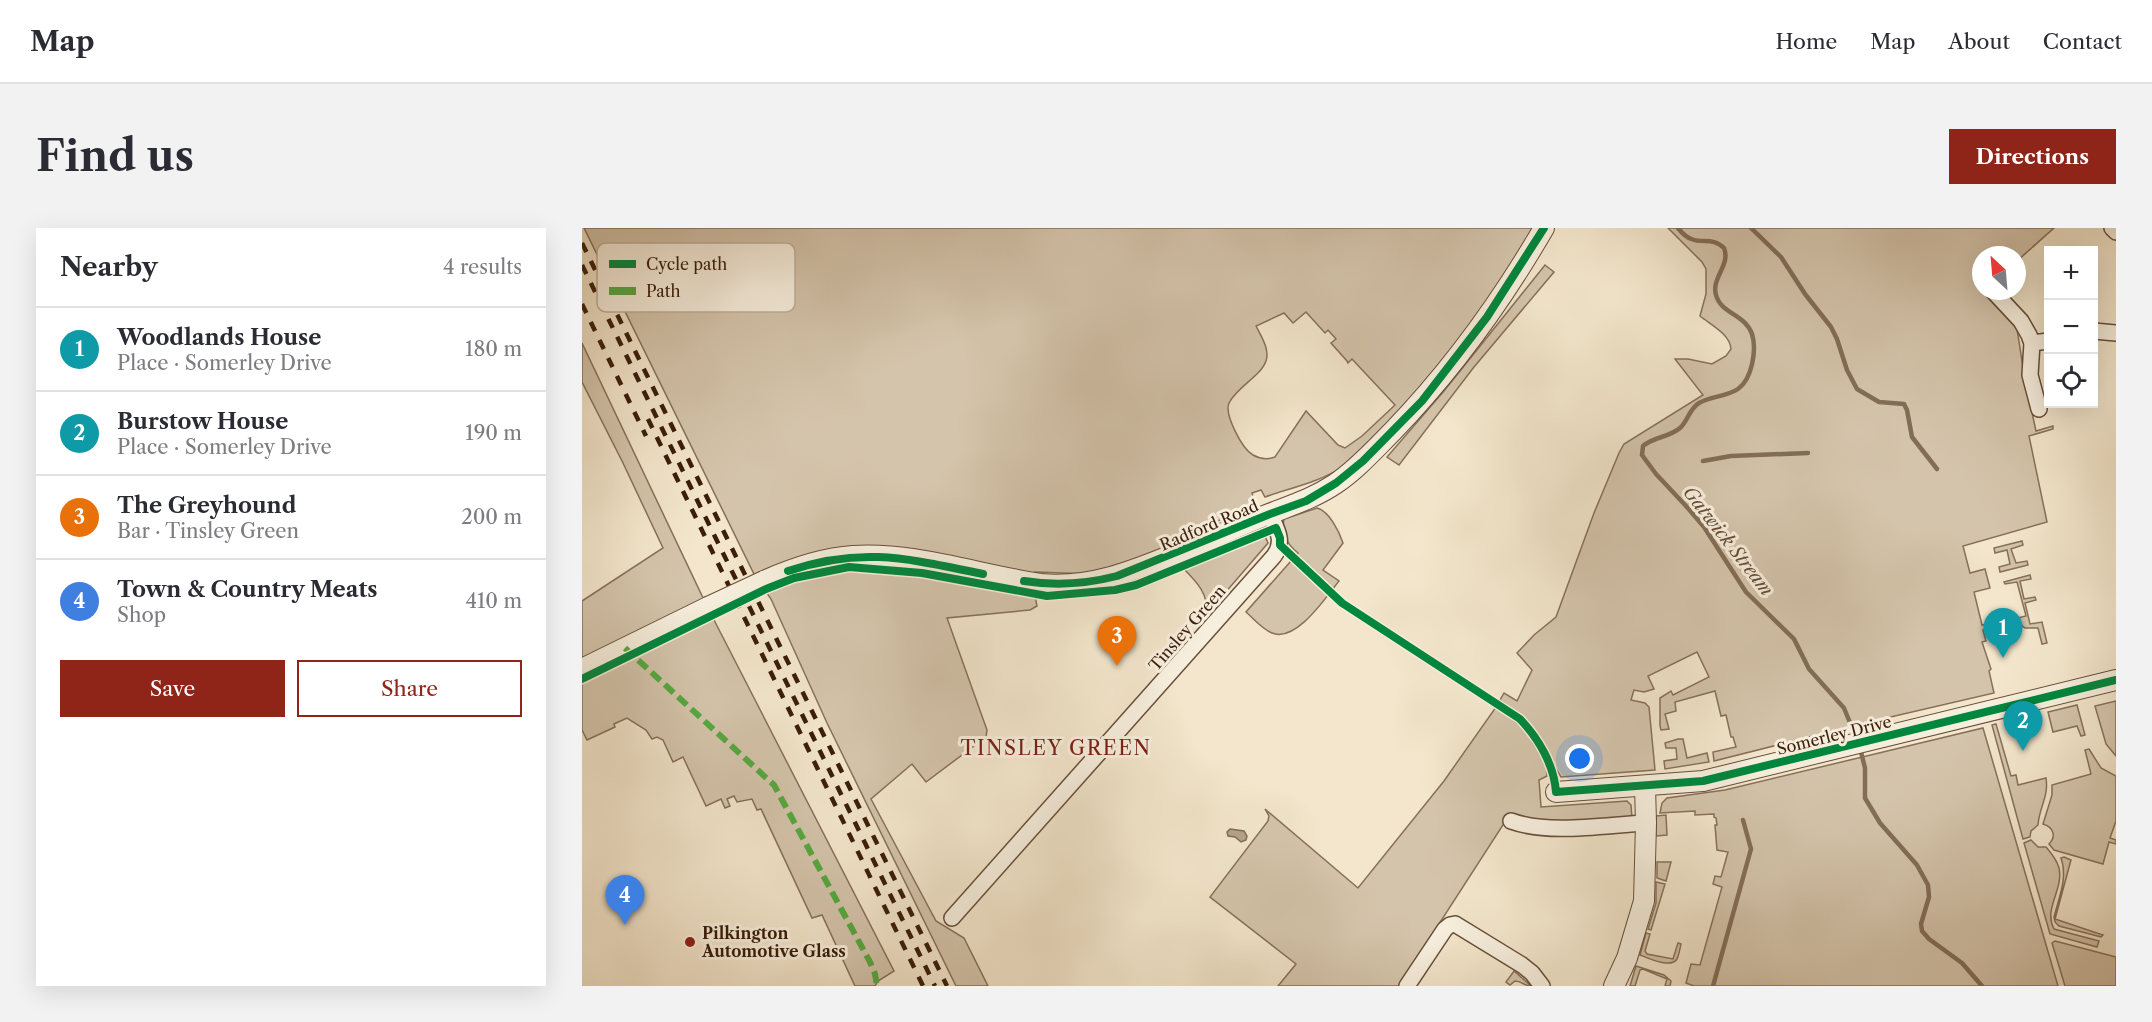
<!DOCTYPE html>
<html lang="en">
<head>
<meta charset="utf-8">
<style>
	:root { --surface:#fff; --page:#f2f2f3; --text:#2b2b33; --muted:#7c7c81; --line:#e1e1e2; --accent:#8f2418 }
	body { margin:0; font-family:"Libre Caslon Text",serif; background:var(--page); color:var(--text) }
	.controls { position:absolute; right:18px; top:18px; display:grid; overflow:hidden; border-radius:0px; box-shadow:0 6px 24px #0002 }
	.controls button { width:54px; height:54px; display:grid; place-items:center; padding:0; border:0; border-bottom:2px solid var(--line); background:var(--surface); color:var(--text); font:30px sans-serif }
	.compass { position:absolute; left:1390px; top:18px; width:54px; height:54px; border-radius:50%; background:var(--surface); box-shadow:0 6px 24px #0002; rotate:334deg }
	.you { position:absolute; left:998px; top:531px; width:21px; height:21px; margin:-15px; border:4px solid #fff; border-radius:50%; background:#1a73e8; box-shadow:0 0 0 9px #1a73e833 }
	.badge { display:grid; place-items:center; width:39px; height:39px; border-radius:50%; background:var(--accent); color:#fff; font-size:20px; font-weight:700 }
	.pin { position:absolute; translate:-50% -50px; filter:drop-shadow(0 2px 3px #0008) }
	.pin::after { content:''; position:absolute; top:32px; width:21px; height:18px; background:inherit; clip-path:polygon(0 0,100% 0,50% 100%) }
	.list { margin:0; padding:0; list-style:none }
	h2 { display:flex; justify-content:space-between; align-items:center; height:78px; margin:0; padding:0 24px; font-size:26px }
	h2 small { font-size:20px; font-weight:400; color:var(--muted) }
	.list li { display:grid; grid-template-columns:39px 1fr auto; gap:18px; align-items:center; box-sizing:border-box; height:84px; padding:0 24px; border-top:2px solid var(--line) }
	.list b { display:block; font-size:22px; white-space:nowrap }
	.list p { margin:0; font-size:20px; white-space:nowrap; color:var(--muted) }
	.list em { font-size:20px; font-style:normal; color:var(--muted) }
	.actions { display:flex; gap:12px; padding:18px 24px }
	.actions a { flex:1; padding:14px 0; border:2px solid var(--accent); border-radius:0px; text-align:center; font-size:21px; color:var(--accent) }
	.actions .main { background:var(--accent); color:#fff }
	.icon { flex:none; width:33px; height:33px; fill:none; stroke:currentColor; stroke-width:2; stroke-linecap:round; stroke-linejoin:round }
	.map { position:relative; flex:none; width:1534px; height:758px; overflow:hidden; border-radius:0px }
	header { display:flex; align-items:center; gap:36px; box-sizing:border-box; height:84px; padding:0 30px; background:var(--surface); border-bottom:2px solid var(--line) }
	header strong { font-size:28px }
	nav { display:flex; gap:33px; margin-inline-start:auto; font-size:21px }
	.intro { display:flex; align-items:center; justify-content:space-between; box-sizing:border-box; height:144px; padding:0 36px }
	h1 { margin:0; font-size:42px }
	.button { padding:15px 27px; border-radius:0px; background:var(--accent); color:#fff; font-size:21px; font-weight:700 }
	main { display:flex; gap:36px; padding:0 36px }
	aside { flex:1; background:var(--surface); border-radius:0px; box-shadow:0 6px 24px #0002 }
	.map>svg:first-child { display:block }
</style>
</head>
<body>
<header>
<strong>Map</strong>
<nav><a>Home</a><a>Map</a><a>About</a><a>Contact</a></nav>
</header>
<div class="intro"><h1>Find us</h1><a class="button">Directions</a></div>
<main>
<aside>
<h2>Nearby<small>4 results</small></h2>
<ul class="list">
<li><span class="badge" style="background:#0f9aa8">1</span><div><b>Woodlands House</b><p>Place · Somerley Drive</p></div><em>180 m</em></li>
<li><span class="badge" style="background:#0f9aa8">2</span><div><b>Burstow House</b><p>Place · Somerley Drive</p></div><em>190 m</em></li>
<li><span class="badge" style="background:#e8710a">3</span><div><b>The Greyhound</b><p>Bar · Tinsley Green</p></div><em>200 m</em></li>
<li><span class="badge" style="background:#3f7fe0">4</span><div><b>Town &amp; Country Meats</b><p>Shop</p></div><em>410 m</em></li>
</ul>
<div class="actions"><a class="main">Save</a><a>Share</a></div>
</aside>
<div class="map">
<svg width="1534" height="758" viewBox="0 0 1534 758">
	<rect width="100%" height="100%" fill="#f3e6cc"/>
	<filter id="stains"><feTurbulence type="fractalNoise" baseFrequency=".00333" numOctaves="4"/><feColorMatrix values="0 0 0 0 .2 0 0 0 0 .09 0 0 0 0 .02 0 0 0 .5 -.17"/></filter>
	<radialGradient id="worn" r=".72"><stop offset=".6" stop-color="#630" stop-opacity="0"/><stop offset="1" stop-color="#630" stop-opacity=".3"/></radialGradient>
	<g fill="#d4c4ab" stroke="#87705a" stroke-width="1.5" fill-rule="evenodd">
		<path d="M2 0H955C923 59 879 110 836 161 814 187 788 220 760 239 738 254 708 260 683 269L679 262 670 265 673 274 572 326 510 346 453 344V368L455 378 448 382 365 390 405 502 404 509 344 554 330 536 289 571 354 693 382 710 406 758H374L245 495 189 371 173 348ZM724 84 743 105 746 102 754 111 749 115 765 133 766 135 770 131 813 177 780 208 763 220 756 217 724 183 693 229C685 232 678 231 671 227 660 221 642 186 647 175 655 159 679 148 684 133 688 121 679 108 674 98L702 85 711 95Z"/>
		<path d="M1086 0H1472L1435 33V27H1399V63H1404L1435 101 1443 152 1454 203 1471 198V201L1447 208 1465 294 1381 318 1388 345 1403 341 1408 360 1392 364 1400 397 1419 393 1420 394 1414 396 1415 399 1401 402 1404 413 1400 414 1409 441 1407 443 1412 465 1287 494 1132 533 1131 524 1154 519 1151 509H1149L1144 487 1139 488 1133 463 1093 474 1094 483 1083 486 1087 501 1079 502 1078 498V470L1089 463 1091 467 1127 449 1115 424 1066 448 1072 461 1062 464 1052 462 1049 472 1063 475 1067 479 1073 542 979 549 946 493 918 472 922 465 935 473 950 442 935 425 952 407 974 389 1012 285 1037 225 1042 216 1121 167 1093 131H1106L1130 136 1144 128 1149 121C1148 106 1129 97 1118 88L1124 66V41L1120 34Z"/>
		<polygon points="963,37 972,44 892,139 817,237 805,229 862,163"/>
		<polygon points="0,115 122,372 0,432 0,373 81,320 41,235 0,154"/>
		<path d="M735 280C747 283 757 303 761 315L741 342 757 353C744 369 714 415 690 405 680 401 672 391 664 384L716 325C705 316 699 306 702 291Z"/>
		<path d="M677 307 683 308 686 315 624 387C628 366 613 352 600 339Z"/>
		<polygon points="1440,313 1441,317 1429,321 1434,335 1445,333 1446,337 1418,344 1417,339 1428,336 1425,322 1413,325 1412,320"/>
		<polygon points="1448,347 1449,351 1438,353 1442,371 1453,369 1454,372 1443,375 1448,396 1460,394 1465,415 1460,416 1456,400 1443,400 1431,391 1444,388 1435,354 1423,356 1422,354"/>
		<polygon points="131,390 312,743 296,753 293,758 273,758 240,687 230,690 179,581 175,582 170,571 155,574 152,568 145,571 148,578 143,580 139,571 124,578 101,529 91,534 81,512 75,509 70,511 64,502 45,490 32,496 33,499 5,512 0,502 0,453"/>
		<polygon points="1534,473 1534,528 1524,516 1513,478"/>
		<polygon points="1495,477 1503,507 1499,508 1495,498 1471,504 1466,484"/>
		<polygon points="914,479 943,501 965,539 965,548 957,552 959,579 1045,573 1049,577 1050,591 977,595 926,589 817,758 696,758 714,736 628,669 686,593 687,588 683,581 776,660 862,553"/>
		<path d="M1414 496 1429 548 1434 547 1436 557 1464 550C1467 568 1457 580 1456 597L1449 603 1448 609 1441 611 1410 497Z"/>
		<polygon points="1401,500 1476,758 1112,758 1104,755 1109,736 1118,737 1140,659 1131,656 1133,648 1139,649 1146,624 1135,622 1133,597 1135,597 1134,590 1132,589 1132,586 1113,587 1113,583 1078,585 1080,575 1085,570 1143,562"/>
		<polygon points="1096,511 1101,511 1105,530 1125,525 1127,534 1083,541 1082,533 1095,531 1094,520 1084,520 1083,515"/>
		<path d="M1507 521 1519 540 1534 548V593L1528 610 1534 612V616L1527 614 1521 636 1472 622 1467 616C1475 608 1471 599 1461 596L1470 567V557L1509 546 1503 522Z"/>
		<polygon points="1084,587 1085,607 1074,608 1074,588"/>
		<path d="M1449 612 1456 619H1464C1469 625 1475 632 1477 640 1482 661 1461 681 1472 701L1517 713 1515 719 1468 706 1442 615Z"/>
		<path d="M1482 629 1489 632 1473 691 1521 707 1519 709 1477 698 1473 694 1472 689C1477 669 1486 650 1479 630Z"/>
		<polygon points="1075,634 1089,634 1084,653 1075,650"/>
		<polygon points="1074,654 1083,656 1069,702 1066,701 1074,675"/>
		<path d="M1064 705 1068 706 1063 723 1065 726 1091 731 1096 715 1099 716C1098 720 1097 727 1095 731 1089 741 1066 730 1058 727Z"/>
		<polygon points="1473,713 1534,729 1534,758 1483,758 1470,715"/>
		<polygon points="1054,738 1082,747 1089,753 1088,758 1083,758 1085,751 1061,741 1058,742 1053,758 1048,758"/>
		<path d="M932 743 949 758C942 758 940 753 933 753L928 757 924 754Z"/>
	</g>
	<polygon fill="#b4a28a" stroke="#836d57" stroke-width="1.5" points="648,601 662,603 665,608 664,612 659,614 653,609 646,608 645,604"/>
	<g fill="none" stroke-linecap="round" stroke-linejoin="round">
		<g stroke="#836d57" stroke-width="4.5">
			<path d="M1096 0C1114 23 1127 5 1142 20 1149 37 1129 50 1134 67 1139 86 1163 86 1170 106 1175 122 1170 151 1156 161 1144 169 1129 168 1117 175 1107 181 1106 193 1098 200 1088 209 1071 209 1061 218L1060 227 1074 246 1104 278 1122 299 1164 364 1212 411 1227 441 1262 480 1275 512"/>
			<polyline points="1169,0 1199,29 1223,66 1249,99 1255,111 1265,142 1275,161 1297,174 1322,176 1325,182 1330,209 1355,241"/>
			<polyline points="1121,233 1149,228 1226,225"/>
			<polyline points="1278,520 1283,540 1283,570 1298,595 1335,637 1346,657 1347,669 1339,696 1340,703 1347,711 1380,735 1400,758"/>
			<polyline points="1131,758 1169,621 1161,592"/>
		</g>
		<defs>
			<g id="minor">
				<polyline points="1530,0 1534,4"/>
				<polyline points="1411,63 1439,93 1447,107 1450,115 1448,147 1457,181"/>
				<polyline points="1512,103 1534,105"/>
				<polyline points="1450,115 1466,113"/>
				<path d="M929 593C968 607 1023 597 1064 595"/>
				<path d="M370 690 692 328C703 313 695 302 688 286"/>
				<polyline points="825,758 863,701 868,697 873,696 940,737 950,745 960,758"/>
			</g>
			<g id="tertiary">
				<path d="M182 353C211 340 241 330 271 328 334 324 397 347 459 356 514 361 562 338 612 318 637 307 662 296 687 286 710 277 732 270 753 256 774 242 792 222 810 204 869 143 919 74 962 0"/>
				<polyline points="0,441 126,379"/>
				<polyline points="974,564 1121,553 1534,452"/>
				<polyline points="1032,758 1045,730 1062,673 1064,595 1063,558"/>
			</g>
		</defs>
		<use href="#minor" stroke="#684f3a" stroke-width="18"/>
		<use href="#tertiary" stroke="#684f3a" stroke-width="22"/>
		<use href="#minor" stroke="#f7efde" stroke-width="15"/>
		<use href="#tertiary" stroke="#f7efde" stroke-width="20"/>
		<g stroke="#3a1d0a" stroke-width="4.5" stroke-dasharray="10 10" stroke-linecap="butt">
			<polyline points="0,15 365,758"/>
			<polyline points="0,37 353,758"/>
			<polyline points="0,76 64,208"/>
			<polyline points="66,191 341,758"/>
		</g>
		<defs>
			<polyline id="tertiary-bridge" points="126,379 182,353"/>
		</defs>
		<use href="#tertiary-bridge" stroke="#684f3a" stroke-width="22" stroke-linecap="butt"/>
		<use href="#tertiary-bridge" stroke="#f7efde" stroke-width="20"/>
		<polyline stroke="#55a941" stroke-width="6" stroke-dasharray="12 6" stroke-linecap="butt" points="43,420 192,557 288,734 293,746 295,758"/>
		<defs>
			<g id="cycleway">
				<path d="M206 343C281 318 327 331 401 346"/>
				<path d="M442 353C474 358 504 356 535 348L688 286 724 273 754 255 781 233 840 173 905 89 962 0"/>
				<path d="M0 451 184 361 212 350 267 339 340 345 465 368 533 362 554 357 694 300 698 310V317L760 375 938 491C957 511 972 537 974 564L1121 553 1534 452"/>
			</g>
		</defs>
		<use href="#cycleway" stroke="#f7efde" stroke-width="11"/>
		<use href="#cycleway" stroke="#00873e" stroke-width="8"/>
	</g>
	<circle fill="#8f2418" stroke="#f7efde" stroke-width="2" cx="108" cy="714" r="6"/>
	<g text-anchor="middle" dominant-baseline="central" stroke-width="6" stroke-linejoin="round" paint-order="stroke">
		<g font-size="16" fill="#3a1d0a" stroke="#f7efde">
			<text transform="translate(627 297) rotate(-23)">Radford Road</text>
			<text transform="translate(605 400) rotate(-49)">Tinsley Green</text>
			<text transform="translate(1252 507) rotate(-14)">Somerley Drive</text>
		</g>
		<g font-size="16" font-weight="bold" fill="#3a1d0a" stroke="#f7efde" text-anchor="start">
			<text x="120" y="705">Pilkington<tspan x="120" dy="18">Automotive Glass</tspan></text>
		</g>
		<g font-size="18" font-style="italic" fill="#654c37" stroke="#f7efde">
			<text transform="translate(1146 313) rotate(52)">Gatwick Stream</text>
		</g>
		<g font-size="20" letter-spacing="1.5" fill="#7a1f14" stroke="#f7efde">
			<text x="474" y="520">TINSLEY GREEN</text>
		</g>
	</g>
	<rect x="15" y="15" width="198" height="69" rx="9" fill="#f7efde" stroke="#beb09e" stroke-width="1.5"/>
	<rect x="27" y="32" width="27" height="8" fill="#00873e"/>
	<rect x="27" y="59" width="27" height="8" fill="#55a941"/>
	<g font-size="16" fill="#3a1d0a">
		<text x="64" y="42">Cycle path</text>
		<text x="64" y="69">Path</text>
	</g>
	<rect width="100%" height="100%" filter="url(#stains)"/>
	<rect width="100%" height="100%" fill="url(#worn)"/>
</svg>
<div class="controls">
<button>+</button>
<button>−</button>
<button><svg class="icon" aria-label="locate" viewBox="0 0 24 24"><circle cx="12" cy="12" r="6"/><path d="M12 2v4M12 18v4M2 12h4M18 12h4"/></svg></button>
</div>
<svg class="compass" viewBox="-18 -18 36 36"><path d="M0-13l5 13h-10z" fill="#e53935"/><path d="M0 13l5-13h-10z" fill="#7c7c81"/></svg>
<div class="you"></div>
<div class="pin badge" style="left:1421px;top:430px;background:#0f9aa8">1</div>
<div class="pin badge" style="left:1441px;top:523px;background:#0f9aa8">2</div>
<div class="pin badge" style="left:535px;top:438px;background:#e8710a">3</div>
<div class="pin badge" style="left:43px;top:697px;background:#3f7fe0">4</div>
</div>
</main>
</body>
</html>
